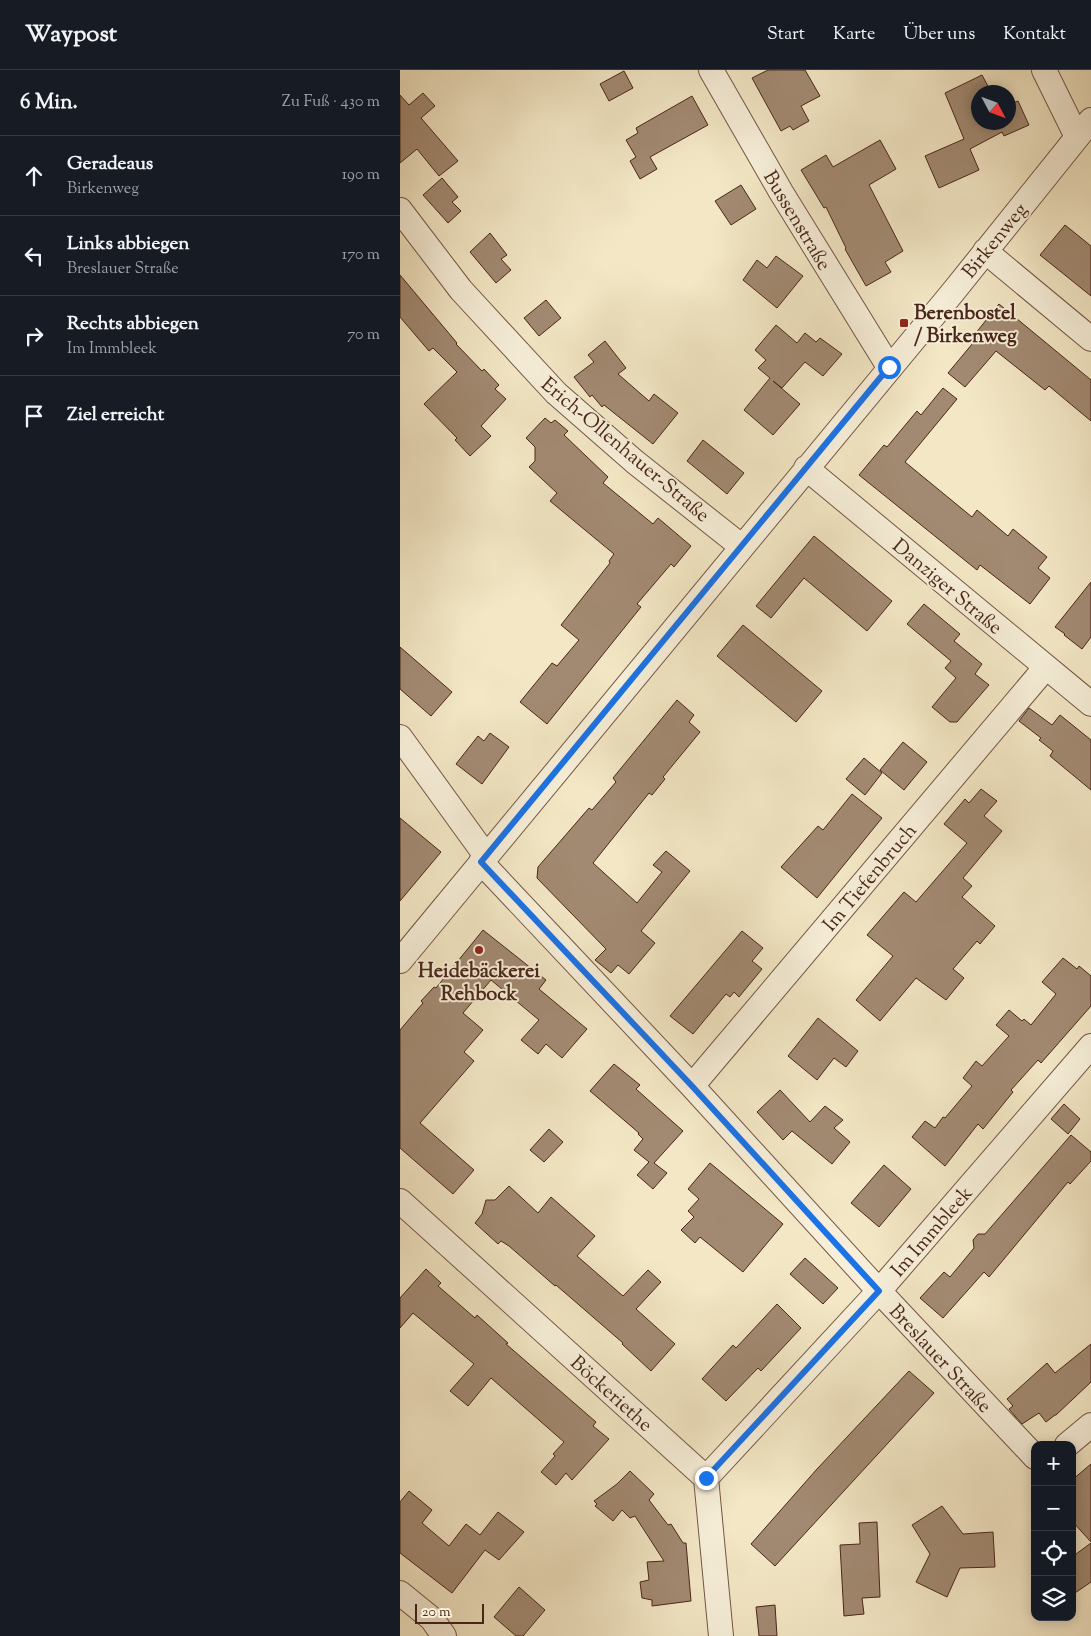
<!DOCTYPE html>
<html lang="de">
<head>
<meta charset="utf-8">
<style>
  :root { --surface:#171b24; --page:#20242c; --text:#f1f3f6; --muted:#9ea1a6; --line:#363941 }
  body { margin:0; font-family:"Sorts Mill Goudy",serif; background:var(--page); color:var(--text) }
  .controls { position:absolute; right:15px; bottom:15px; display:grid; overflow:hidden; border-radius:10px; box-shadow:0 2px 12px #0003 }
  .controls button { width:45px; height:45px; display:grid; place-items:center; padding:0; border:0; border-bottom:1px solid var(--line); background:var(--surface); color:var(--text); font:25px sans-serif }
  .compass { position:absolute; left:571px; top:15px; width:45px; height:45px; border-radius:50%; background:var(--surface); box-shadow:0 2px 12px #0003; rotate:131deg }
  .scale { position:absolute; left:15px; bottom:12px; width:69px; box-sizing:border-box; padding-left:5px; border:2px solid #4a2619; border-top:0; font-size:14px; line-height:18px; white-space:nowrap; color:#4a2619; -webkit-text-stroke:4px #f7efd9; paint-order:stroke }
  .stop { position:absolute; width:15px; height:15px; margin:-11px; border:4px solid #1a73e8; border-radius:50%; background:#fff }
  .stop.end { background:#1a73e8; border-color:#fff; box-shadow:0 1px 5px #0008 }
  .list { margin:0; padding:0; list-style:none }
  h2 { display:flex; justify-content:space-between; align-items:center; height:65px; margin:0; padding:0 20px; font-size:21px }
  h2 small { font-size:16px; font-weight:400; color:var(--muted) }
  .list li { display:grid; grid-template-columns:32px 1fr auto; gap:15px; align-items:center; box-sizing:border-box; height:80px; padding:0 20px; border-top:1px solid var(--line) }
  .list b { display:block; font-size:19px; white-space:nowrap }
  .list p { margin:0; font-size:16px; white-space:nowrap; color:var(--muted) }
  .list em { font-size:16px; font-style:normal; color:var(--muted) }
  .icon { flex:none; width:28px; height:28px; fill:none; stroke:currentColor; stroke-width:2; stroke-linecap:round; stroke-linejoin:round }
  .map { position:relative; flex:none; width:691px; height:1566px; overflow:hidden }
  header { display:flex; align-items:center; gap:30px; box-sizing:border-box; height:70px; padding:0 25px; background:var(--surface); border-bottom:1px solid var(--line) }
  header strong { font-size:24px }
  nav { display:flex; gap:28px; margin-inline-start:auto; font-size:18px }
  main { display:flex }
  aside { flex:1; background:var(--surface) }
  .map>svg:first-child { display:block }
  .building { fill:#a28a72; stroke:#4a2619 }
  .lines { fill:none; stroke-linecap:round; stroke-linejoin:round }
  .minor-casing { stroke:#745644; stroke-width:26 }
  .minor { stroke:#f7efd9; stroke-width:24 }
  .route { stroke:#1a73e8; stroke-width:6 }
  .poi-dot { fill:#8f2418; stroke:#f7efd9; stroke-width:2 }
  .labels { text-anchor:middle; stroke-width:4; stroke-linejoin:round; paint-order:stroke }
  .street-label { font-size:20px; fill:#4a2619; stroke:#f7efd9 }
  .poi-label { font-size:20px; font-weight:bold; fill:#4a2619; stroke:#f7efd9; text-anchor:start }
</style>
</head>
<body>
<header>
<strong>Waypost</strong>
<nav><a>Start</a><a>Karte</a><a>Über uns</a><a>Kontakt</a></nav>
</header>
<main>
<aside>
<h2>6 Min.<small>Zu Fuß · 430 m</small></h2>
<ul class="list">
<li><svg class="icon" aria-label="ahead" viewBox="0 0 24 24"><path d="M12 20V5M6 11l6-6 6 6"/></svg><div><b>Geradeaus</b><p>Birkenweg</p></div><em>190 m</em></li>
<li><svg class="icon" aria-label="left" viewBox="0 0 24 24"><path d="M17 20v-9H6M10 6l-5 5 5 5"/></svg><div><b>Links abbiegen</b><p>Breslauer Straße</p></div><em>170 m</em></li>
<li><svg class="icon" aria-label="right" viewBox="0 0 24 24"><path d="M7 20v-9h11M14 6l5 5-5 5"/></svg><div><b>Rechts abbiegen</b><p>Im Immbleek</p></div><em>70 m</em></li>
<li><svg class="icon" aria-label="arrive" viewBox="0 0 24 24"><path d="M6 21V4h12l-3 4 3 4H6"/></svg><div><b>Ziel erreicht</b></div></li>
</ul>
</aside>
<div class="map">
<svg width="691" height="1566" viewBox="0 0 691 1566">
  <rect width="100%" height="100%" fill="#f3e7c5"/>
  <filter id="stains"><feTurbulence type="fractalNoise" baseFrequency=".004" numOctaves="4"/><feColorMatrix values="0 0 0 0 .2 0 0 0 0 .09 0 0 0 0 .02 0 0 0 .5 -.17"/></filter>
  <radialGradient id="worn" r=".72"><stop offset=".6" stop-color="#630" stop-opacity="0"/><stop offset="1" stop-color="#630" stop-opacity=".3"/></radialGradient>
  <path class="building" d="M 368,0 L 405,0 L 420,26 L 401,36 L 409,51 L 393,60 L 390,56 L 381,61 L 352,8 Z
    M 224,1 L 233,18 L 209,31 L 200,14 Z
    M 582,5 L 591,22 L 578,22 L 578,52 L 608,52 L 608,35 L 618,31 L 629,55 L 604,66 L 602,62 L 570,79 L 579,100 L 539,118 L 525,86 L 564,69 L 545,23 Z
    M 23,23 L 35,36 L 21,48 L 58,91 L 39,106 L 17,79 L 0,93 L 0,25 L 9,35 Z
    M 292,26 L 308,55 L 250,87 L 257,99 L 240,109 L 230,91 L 236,87 L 226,70 L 238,63 L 236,58 Z
    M 480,70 L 496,99 L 469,115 L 503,181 L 485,192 L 491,202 L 466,216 L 445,179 L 446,178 L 426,137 L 424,138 L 401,100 L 426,85 L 433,97 Z
    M 42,108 L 58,127 L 52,132 L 61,141 L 48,153 L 23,125 Z
    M 341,115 L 356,139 L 331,155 L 315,131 Z
    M 665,155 L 691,176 L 691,226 L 640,185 Z
    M 90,163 L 107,185 L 101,189 L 111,200 L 96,213 L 70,182 Z
    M 376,186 L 403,206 L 377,238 L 343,210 L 357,190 L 367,198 Z
    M 0,205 L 57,273 L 56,274 L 82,301 L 84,299 L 99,315 L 95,319 L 106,329 L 81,356 L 91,366 L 70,386 L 55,370 L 57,368 L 24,334 L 57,302 L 33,278 L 29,281 L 0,247 Z
    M 146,230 L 161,248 L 139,266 L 124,248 Z
    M 599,234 L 691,310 L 691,351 L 649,316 L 645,320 L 596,281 L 565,317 L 548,303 L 578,267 L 575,264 Z
    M 376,255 L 397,273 L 405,263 L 416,272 L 420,268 L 442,284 L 423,306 L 405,292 L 382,318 L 373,311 L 400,334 L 373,365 L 344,340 L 370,308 L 358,298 L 366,290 L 355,280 Z
    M 205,271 L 226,298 L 218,304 L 249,331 L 254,324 L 278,343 L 253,374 L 204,335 L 202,337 L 192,325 L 190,327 L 174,307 L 194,292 L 188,285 Z
    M 543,318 L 557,329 L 505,392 L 572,447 L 577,440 L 608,466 L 613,459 L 647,487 L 638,498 L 650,508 L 630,534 L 580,495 L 577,500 L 459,405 L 484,375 L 487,377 L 517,341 L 521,345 Z
    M 145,348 L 151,353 L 155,350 L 168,361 L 164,365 L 208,407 L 203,413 L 253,454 L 258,448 L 291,476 L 274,497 L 271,494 L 237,534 L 241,537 L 147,654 L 120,632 L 152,593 L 157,596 L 179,570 L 161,555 L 210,493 L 209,491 L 214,484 L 150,431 L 157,423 L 129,397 L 135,391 L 135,377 L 126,368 Z
    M 303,370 L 344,403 L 327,424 L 287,391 Z
    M 414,466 L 492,531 L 467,561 L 404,508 L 371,548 L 356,536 Z
    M 691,512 L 691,567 L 682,579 L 664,565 L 665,564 L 655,557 Z
    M 524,534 L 560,564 L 554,571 L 582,594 L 575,604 L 589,615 L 557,652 L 550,652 L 532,637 L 556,608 L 545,598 L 551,591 L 507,554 Z
    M 343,555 L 422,621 L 396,652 L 317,586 Z
    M 0,577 L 52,622 L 31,646 L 0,619 Z
    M 277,630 L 294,645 L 289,652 L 300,662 L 263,707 L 265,709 L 252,725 L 249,723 L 193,793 L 237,833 L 262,802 L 253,795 L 266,781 L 290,801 L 241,861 L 255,873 L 229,904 L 218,895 L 211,903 L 195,890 L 206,879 L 137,808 L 138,797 L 189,738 L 192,740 L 216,712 L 213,708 Z
    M 629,638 L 652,655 L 660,645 L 691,670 L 691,720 L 650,686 L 653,681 L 639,670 L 641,668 L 619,651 Z
    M 90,663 L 109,677 L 82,714 L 56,694 L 78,666 L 84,671 Z
    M 503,672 L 527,692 L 504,720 L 480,700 Z
    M 464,688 L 482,703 L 465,725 L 446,709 Z
    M 581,719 L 597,731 L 584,746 L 602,761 L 563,808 L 572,816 L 562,827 L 595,856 L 580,874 L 577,871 L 553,899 L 564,908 L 546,930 L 516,908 L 480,951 L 456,930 L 493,886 L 467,865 L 504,822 L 516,832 L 567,773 L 544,754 L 565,729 L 569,733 Z
    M 452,724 L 482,748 L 417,828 L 381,797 L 418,756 L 423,760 Z
    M 0,748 L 41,782 L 0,831 Z
    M 83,860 L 146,910 L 139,919 L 187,959 L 162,988 L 146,974 L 138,984 L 121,970 L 139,950 L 91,910 L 63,943 L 83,960 L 64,982 L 74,991 L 20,1053 L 74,1100 L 53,1124 L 0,1078 L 0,960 L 23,933 L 21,931 L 34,917 L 36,918 Z
    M 342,861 L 363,878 L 352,891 L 362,899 L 339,927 L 334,922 L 330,927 L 326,924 L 293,964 L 270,946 Z
    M 663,888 L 677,899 L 679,896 L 691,906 L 691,936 L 641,993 L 638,990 L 611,1020 L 613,1022 L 583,1059 L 578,1054 L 545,1096 L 512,1067 L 525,1051 L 535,1058 L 543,1047 L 545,1048 L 572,1016 L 563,1008 L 576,991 L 582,996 L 609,966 L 596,955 L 609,940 L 622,951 L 624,949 L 631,955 L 656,924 L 642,912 Z
    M 418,948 L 458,981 L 446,997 L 434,988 L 417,1010 L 388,986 Z
    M 214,994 L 240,1015 L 236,1019 L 283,1061 L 254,1093 L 267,1103 L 253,1119 L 237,1105 L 249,1092 L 234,1080 L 243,1069 L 238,1064 L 239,1063 L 190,1021 Z
    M 380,1020 L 410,1052 L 425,1036 L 443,1050 L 434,1058 L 450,1072 L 432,1094 L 392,1061 L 383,1070 L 357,1042 Z
    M 664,1034 L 680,1049 L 668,1064 L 651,1049 Z
    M 149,1059 L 163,1072 L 144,1092 L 130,1080 Z
    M 671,1065 L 691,1082 L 691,1091 L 670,1114 L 668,1112 L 589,1207 L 584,1202 L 543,1248 L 520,1228 L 544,1202 L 550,1207 L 574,1178 L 573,1170 L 578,1164 L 585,1164 Z
    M 310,1093 L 383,1154 L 343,1202 L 300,1167 L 295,1173 L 281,1160 L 294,1147 L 288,1141 L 299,1129 L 288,1119 Z
    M 484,1095 L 511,1119 L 479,1157 L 451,1133 Z
    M 109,1116 L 138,1143 L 151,1127 L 195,1166 L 177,1186 L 223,1226 L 248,1200 L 261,1212 L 236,1239 L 275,1274 L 251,1301 L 222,1274 L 223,1273 L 156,1215 L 155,1216 L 109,1176 L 101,1171 L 98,1174 L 75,1153 L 82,1144 L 86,1130 L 95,1130 Z
    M 405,1188 L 438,1218 L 423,1234 L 390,1204 Z
    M 26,1199 L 41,1213 L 38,1216 L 75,1248 L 77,1245 L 108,1273 L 106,1274 L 196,1352 L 193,1356 L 209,1369 L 172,1410 L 166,1403 L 156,1415 L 141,1402 L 155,1386 L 153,1384 L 164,1372 L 91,1308 L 68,1336 L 50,1321 L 74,1294 L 13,1243 L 0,1258 L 0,1228 Z
    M 377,1234 L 401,1258 L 361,1301 L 358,1298 L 326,1331 L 302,1309 L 333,1275 L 336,1278 Z
    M 691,1274 L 691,1312 L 656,1345 L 655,1345 L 646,1352 L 639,1343 L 622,1354 L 609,1339 L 613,1336 L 607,1329 L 647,1293 L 655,1303 Z
    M 509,1301 L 534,1323 L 375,1496 L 351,1474 L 417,1399 Z
    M 691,1394 L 691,1472 L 672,1451 L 672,1410 Z
    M 230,1401 L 254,1424 L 249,1430 L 268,1455 L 271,1454 L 283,1473 L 286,1473 L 291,1531 L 252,1536 L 252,1530 L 242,1528 L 240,1512 L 249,1510 L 247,1492 L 264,1491 L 235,1446 L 230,1448 L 222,1440 L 213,1451 L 195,1436 L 197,1434 L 194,1431 L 217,1414 Z
    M 9,1421 L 32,1440 L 22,1453 L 49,1476 L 66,1454 L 80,1465 L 98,1442 L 124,1462 L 99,1490 L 85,1480 L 52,1523 L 0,1483 L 0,1432 Z
    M 542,1436 L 563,1464 L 593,1462 L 595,1497 L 560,1498 L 547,1527 L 516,1512 L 530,1484 L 512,1455 Z
    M 477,1452 L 480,1527 L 462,1528 L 464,1544 L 444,1546 L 440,1475 L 460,1474 L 459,1453 Z
    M 691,1473 L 691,1512 L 672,1525 L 672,1487 Z
    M 119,1517 L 145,1540 L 123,1566 L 116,1566 L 94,1547 Z
    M 375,1535 L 377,1566 L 359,1566 L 356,1537 Z"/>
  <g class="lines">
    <defs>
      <path id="minor" d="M 311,0 L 381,122 L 489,297
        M 644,0 L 677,67
        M 0,140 L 61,220 L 156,323 L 235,392 L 341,476
        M 585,181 L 691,269
        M 406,398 L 691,634
        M 0,667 L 86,786
        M 81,792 L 292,1016 L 479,1221 L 635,1387
        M 0,891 L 553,222 L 691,50
        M 292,1016 L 646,597
        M 0,1131 L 306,1408 L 321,1566
        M 667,1375 L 691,1355
        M 306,1408 L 479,1221 L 691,976
        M 0,1523 L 32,1549 L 44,1566"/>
    </defs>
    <use href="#minor" class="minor-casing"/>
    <use href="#minor" class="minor"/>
  </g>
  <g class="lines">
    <path class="route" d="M 306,1408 L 479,1221 L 292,1016 L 81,792 L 489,297"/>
  </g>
  <g class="poi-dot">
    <rect x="499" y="248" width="10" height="10" rx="2.5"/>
    <circle cx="79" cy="880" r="5"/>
  </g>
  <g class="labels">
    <g class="street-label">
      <text transform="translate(398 150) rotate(59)" y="7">Bussenstraße</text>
      <text transform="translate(594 170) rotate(-51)" y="7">Birkenweg</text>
      <text transform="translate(226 379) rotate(40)" y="7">Erich-Ollenhauer-Straße</text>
      <text transform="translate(548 516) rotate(40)" y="7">Danziger Straße</text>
      <text transform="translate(469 807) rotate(-50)" y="7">Im Tiefenbruch</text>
      <text transform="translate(531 1161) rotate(-49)" y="7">Im Immbleek</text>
      <text transform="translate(541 1288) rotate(47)" y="7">Breslauer Straße</text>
      <text transform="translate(212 1323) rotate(42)" y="7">Böckeriethe</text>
    </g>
    <g class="poi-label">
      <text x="514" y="249">Berenbostel<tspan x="514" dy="23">/ Birkenweg</tspan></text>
      <text x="79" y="907" text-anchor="middle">Heidebäckerei<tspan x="79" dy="23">Rehbock</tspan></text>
    </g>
  </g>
  <rect width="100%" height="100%" filter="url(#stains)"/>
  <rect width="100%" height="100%" fill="url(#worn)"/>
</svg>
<div class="controls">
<button>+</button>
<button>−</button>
<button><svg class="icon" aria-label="locate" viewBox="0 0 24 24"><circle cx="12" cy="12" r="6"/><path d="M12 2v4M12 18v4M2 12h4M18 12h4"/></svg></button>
<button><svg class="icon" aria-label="layers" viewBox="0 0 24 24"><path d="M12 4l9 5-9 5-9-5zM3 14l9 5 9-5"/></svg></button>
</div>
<svg class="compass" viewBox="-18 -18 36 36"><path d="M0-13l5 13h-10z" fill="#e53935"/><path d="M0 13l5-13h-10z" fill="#9ea1a6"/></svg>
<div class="scale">20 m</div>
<div class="stop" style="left:489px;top:297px"></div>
<div class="stop end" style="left:306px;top:1408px"></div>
</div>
</main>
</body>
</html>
